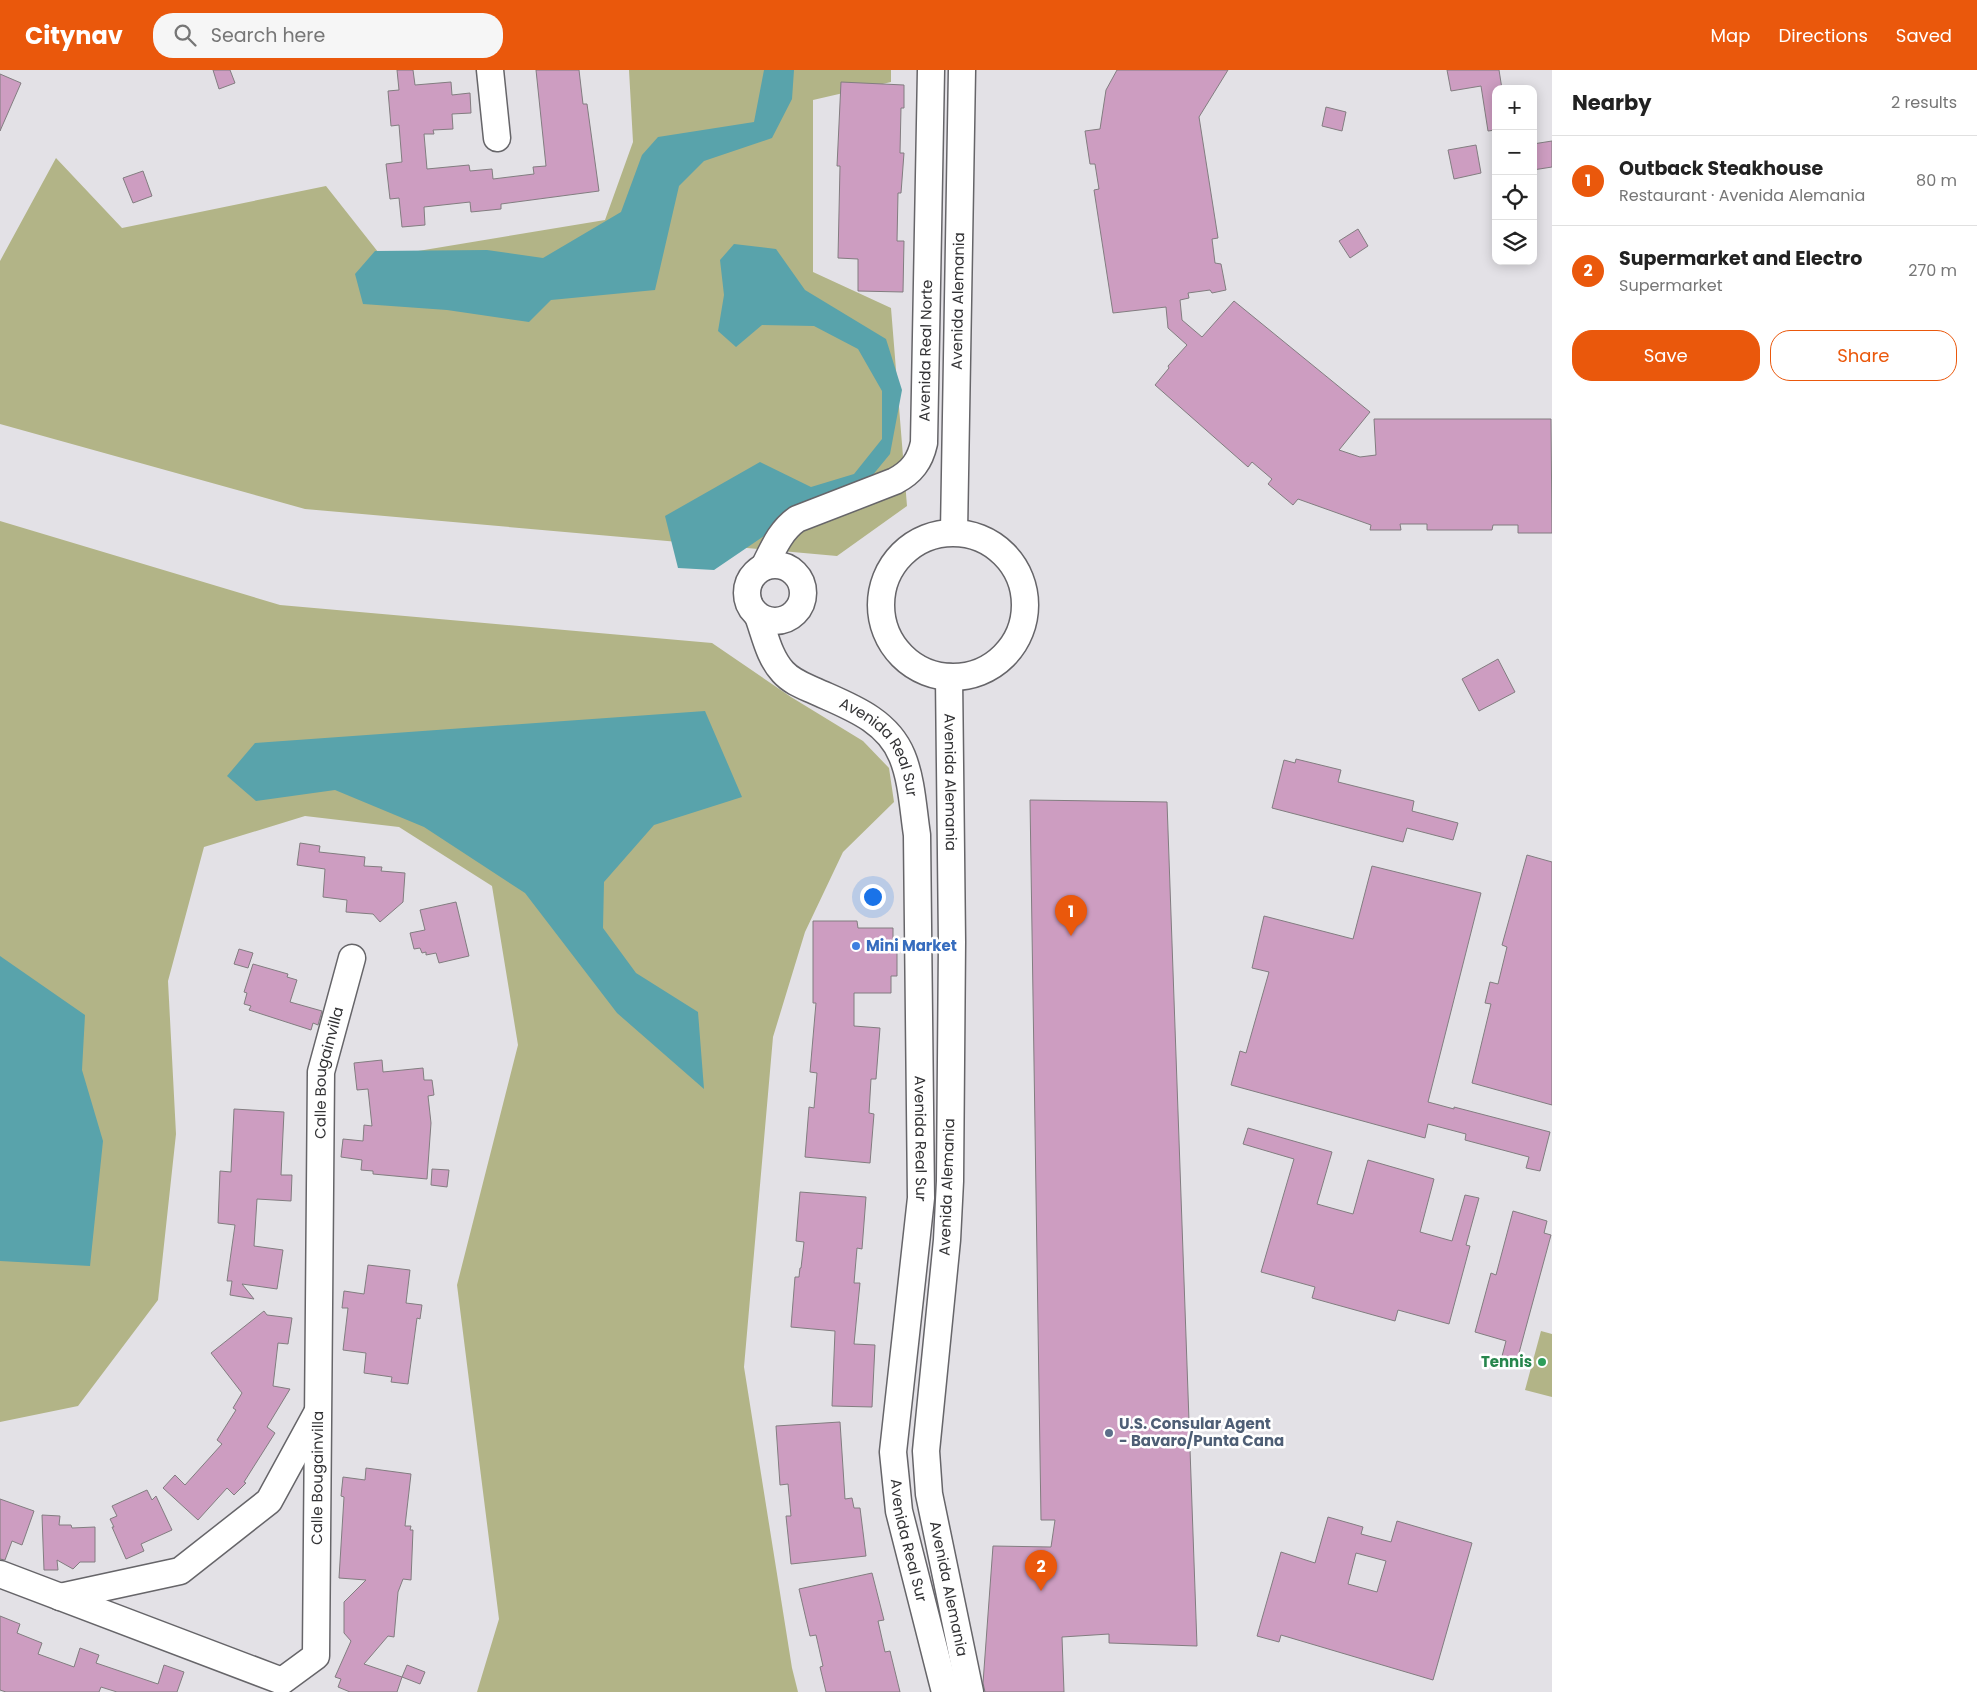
<!DOCTYPE html>
<html lang="en">
<head>
<meta charset="utf-8">
<style>
  :root { --surface:#fff; --page:#f6f6f6; --text:#222; --muted:#767676; --line:#e0e0e0; --accent:#ea580c }
  body { margin:0; font-family:Poppins,sans-serif; background:var(--page); color:var(--text) }
  .controls { position:absolute; right:15px; top:15px; display:grid; overflow:hidden; border-radius:10px; box-shadow:0 2px 12px #0003 }
  .controls button { width:45px; height:45px; display:grid; place-items:center; padding:0; border:0; border-bottom:1px solid var(--line); background:var(--surface); color:var(--text); font:25px sans-serif }
  .you { position:absolute; left:872px; top:826px; width:18px; height:18px; margin:-12px; border:4px solid #fff; border-radius:50%; background:#1a73e8; box-shadow:0 0 0 8px #1a73e833 }
  .badge { display:grid; place-items:center; width:32px; height:32px; border-radius:50%; background:var(--accent); color:#fff; font-size:16px; font-weight:700 }
  .pin { position:absolute; translate:-50% -41px; filter:drop-shadow(0 1px 2px #0008) }
  .pin::after { content:''; position:absolute; top:26px; width:18px; height:15px; background:inherit; clip-path:polygon(0 0,100% 0,50% 100%) }
  .list { margin:0; padding:0; list-style:none }
  h2 { display:flex; justify-content:space-between; align-items:center; height:65px; margin:0; padding:0 20px; font-size:21px }
  h2 small { font-size:16px; font-weight:400; color:var(--muted) }
  .list li { display:grid; grid-template-columns:32px 1fr auto; gap:15px; align-items:center; box-sizing:border-box; height:90px; padding:0 20px; border-top:1px solid var(--line) }
  .list b { display:block; font-size:19px; white-space:nowrap }
  .list p { margin:0; font-size:16px; white-space:nowrap; color:var(--muted) }
  .list em { font-size:16px; font-style:normal; color:var(--muted) }
  .actions { display:flex; gap:10px; padding:15px 20px }
  .actions a { flex:1; padding:11px 0; border:1px solid var(--accent); border-radius:20px; text-align:center; font-size:18px; color:var(--accent) }
  .actions .main { background:var(--accent); color:#fff }
  .icon { flex:none; width:28px; height:28px; fill:none; stroke:currentColor; stroke-width:2; stroke-linecap:round; stroke-linejoin:round }
  .map { position:relative; flex:none; width:1552px; height:1622px; overflow:hidden }
  header { display:flex; align-items:center; gap:30px; box-sizing:border-box; height:70px; padding:0 25px; background:var(--accent); color:#fff }
  header strong { font-size:24px }
  nav { display:flex; gap:28px; margin-inline-start:auto; font-size:18px }
  .search { width:350px; height:45px; background:var(--page); display:flex; align-items:center; gap:12px; box-sizing:border-box; padding:0 18px; border-radius:20px; color:var(--muted); font-size:19px }
  main { display:flex }
  aside { flex:1; background:var(--surface) }
  .map>svg:first-child { display:block }
  .green { fill:#b2b487 }
  .water { fill:#59a3ab }
  .building { fill:#cd9dc1; stroke:#827d80; fill-rule:evenodd }
  .lines { fill:none; stroke-linecap:round; stroke-linejoin:round }
  .minor-casing { stroke:#666569; stroke-width:29 }
  .minor { stroke:#fff; stroke-width:26 }
  .shop-dot { fill:#3f7fe0; stroke:#fff; stroke-width:2 }
  .leisure-dot { fill:#2e9e5b; stroke:#fff; stroke-width:2 }
  .service-dot { fill:#5c6f8a; stroke:#fff; stroke-width:2 }
  .labels { text-anchor:middle; stroke-width:5; stroke-linejoin:round; paint-order:stroke }
  .street-label { font-size:15px; fill:#333335; stroke:#fff }
  .shop-label { font-size:15px; font-weight:bold; fill:#366cbe; stroke:#fff; text-anchor:start }
  .leisure-label { font-size:15px; font-weight:bold; fill:#27864d; stroke:#fff; text-anchor:end }
  .service-label { font-size:15px; font-weight:bold; fill:#4e5e75; stroke:#fff; text-anchor:start }
</style>
</head>
<body>
<header>
<strong>Citynav</strong>
<div class="search"><svg class="icon" aria-label="search" viewBox="0 0 24 24"><circle cx="10" cy="10" r="6"/><path d="M15 15l6 6"/></svg>Search here</div>
<nav><a>Map</a><a>Directions</a><a>Saved</a></nav>
</header>
<main>
<div class="map">
<svg width="1552" height="1622" viewBox="0 0 1552 1622">
  <rect width="100%" height="100%" fill="#e3e1e6"/>
  <path class="green" d="M 629,0 L 891,0 L 891,12 L 813,30 L 813,202 L 891,238 L 907,436 L 837,486 L 305,439 L 0,354 L 0,191 L 56,88 L 122,158 L 326,116 L 382,187 L 605,150 L 633,72 Z
    M 0,451 L 280,535 L 712,573 L 791,627 L 863,671 L 889,698 L 894,732 L 843,782 L 805,862 L 773,967 L 744,1297 L 792,1598 L 798,1622 L 477,1622 L 499,1549 L 457,1215 L 518,975 L 492,816 L 399,757 L 305,746 L 204,777 L 168,911 L 176,1064 L 158,1230 L 78,1336 L 0,1352 Z
    M 1541,1261 L 1552,1264 L 1552,1327 L 1525,1320 Z"/>
  <path class="water" d="M 764,0 L 794,0 L 792,29 L 772,68 L 704,91 L 679,116 L 655,220 L 551,230 L 529,252 L 447,240 L 363,234 L 355,204 L 375,181 L 487,180 L 543,188 L 621,142 L 642,85 L 658,67 L 754,52 Z
    M 734,174 L 776,179 L 805,220 L 886,269 L 902,320 L 890,384 L 867,412 L 789,449 L 714,500 L 678,498 L 665,446 L 760,392 L 811,417 L 854,404 L 882,369 L 882,321 L 858,279 L 814,256 L 762,255 L 736,277 L 718,261 L 724,225 L 720,190 Z
    M 705,641 L 742,727 L 654,755 L 604,812 L 603,858 L 636,903 L 698,942 L 704,1019 L 617,943 L 525,823 L 424,757 L 335,720 L 256,731 L 227,706 L 255,673 Z
    M 0,886 L 85,945 L 82,1000 L 103,1071 L 90,1196 L 0,1191 Z"/>
  <path class="building" d="M 213,0 L 230,0 L 235,13 L 219,19 Z
    M 397,0 L 413,0 L 415,15 L 451,12 L 452,25 L 470,23 L 471,43 L 452,44 L 453,59 L 433,60 L 434,64 L 424,64 L 427,99 L 469,95 L 470,101 L 492,99 L 493,109 L 534,104 L 533,97 L 546,96 L 536,0 L 579,0 L 583,34 L 587,34 L 599,121 L 501,134 L 501,139 L 471,142 L 470,132 L 424,137 L 425,155 L 402,157 L 399,128 L 390,129 L 386,94 L 402,92 L 399,55 L 391,56 L 388,21 L 399,20 Z
    M 1117,0 L 1228,0 L 1199,47 L 1218,168 L 1212,169 L 1215,193 L 1221,194 L 1226,220 L 1212,223 L 1210,220 L 1188,223 L 1189,228 L 1180,230 L 1182,250 L 1202,267 L 1234,231 L 1370,342 L 1339,380 L 1360,387 L 1376,385 L 1374,349 L 1551,349 L 1552,463 L 1518,463 L 1518,455 L 1493,455 L 1492,460 L 1427,460 L 1427,454 L 1400,454 L 1401,460 L 1370,460 L 1371,455 L 1298,429 L 1293,435 L 1268,414 L 1272,409 L 1252,392 L 1248,397 L 1155,315 L 1169,298 L 1168,296 L 1187,275 L 1168,258 L 1166,237 L 1113,243 L 1094,120 L 1099,119 L 1095,94 L 1090,94 L 1085,61 L 1100,59 L 1106,20 Z
    M 1447,0 L 1499,0 L 1502,19 L 1496,19 L 1496,60 L 1488,61 L 1481,16 L 1451,21 Z
    M 0,4 L 21,13 L 0,61 Z
    M 841,12 L 904,15 L 904,38 L 901,38 L 900,83 L 904,83 L 901,123 L 898,123 L 897,171 L 904,171 L 903,222 L 858,221 L 858,189 L 838,188 L 840,96 L 837,96 Z
    M 1326,37 L 1346,42 L 1342,61 L 1322,56 Z
    M 1552,71 L 1552,97 L 1533,100 L 1533,74 Z
    M 1476,75 L 1481,103 L 1454,109 L 1448,80 Z
    M 143,101 L 152,126 L 133,133 L 123,108 Z
    M 1358,159 L 1368,176 L 1350,188 L 1339,171 Z
    M 1498,589 L 1515,622 L 1479,641 L 1462,609 Z
    M 1296,689 L 1341,700 L 1338,712 L 1414,731 L 1412,741 L 1458,753 L 1453,770 L 1407,758 L 1403,772 L 1272,738 L 1284,690 L 1295,693 Z
    M 1030,730 L 1167,732 L 1197,1576 L 1109,1573 L 1109,1564 L 1062,1567 L 1064,1622 L 985,1622 L 983,1613 L 993,1476 L 1051,1477 L 1055,1450 L 1041,1450 Z
    M 300,773 L 320,776 L 319,782 L 365,787 L 364,796 L 382,797 L 381,801 L 405,803 L 403,832 L 380,852 L 373,844 L 346,842 L 347,830 L 323,827 L 325,799 L 297,795 Z
    M 1527,785 L 1552,792 L 1552,1035 L 1472,1013 L 1491,934 L 1485,933 L 1490,912 L 1498,914 L 1507,877 L 1502,875 Z
    M 1372,796 L 1481,823 L 1428,1032 L 1454,1039 L 1454,1037 L 1550,1062 L 1540,1101 L 1526,1098 L 1529,1087 L 1465,1070 L 1466,1064 L 1428,1054 L 1425,1068 L 1231,1015 L 1240,981 L 1246,983 L 1269,902 L 1252,898 L 1264,846 L 1353,869 Z
    M 456,832 L 469,886 L 439,893 L 436,883 L 426,885 L 426,882 L 422,883 L 420,878 L 414,879 L 410,863 L 425,860 L 420,840 Z
    M 813,851 L 857,851 L 858,858 L 893,858 L 893,882 L 897,882 L 897,906 L 891,906 L 891,923 L 854,923 L 854,956 L 880,958 L 876,1009 L 871,1009 L 869,1043 L 874,1044 L 870,1093 L 805,1087 L 809,1037 L 814,1038 L 817,1003 L 810,1002 L 816,933 L 813,933 Z
    M 239,879 L 253,883 L 248,898 L 234,894 Z
    M 253,894 L 288,904 L 287,907 L 297,910 L 290,932 L 322,941 L 318,955 L 313,953 L 311,960 L 249,940 L 251,936 L 244,934 L 247,923 L 244,922 Z
    M 382,990 L 383,1002 L 423,998 L 424,1010 L 432,1010 L 434,1025 L 428,1026 L 431,1053 L 427,1109 L 373,1104 L 373,1101 L 361,1100 L 362,1090 L 341,1087 L 343,1069 L 363,1071 L 364,1055 L 372,1056 L 368,1019 L 357,1020 L 354,993 Z
    M 234,1039 L 284,1042 L 281,1105 L 292,1105 L 291,1131 L 257,1129 L 254,1176 L 283,1180 L 277,1219 L 242,1214 L 254,1229 L 230,1225 L 232,1211 L 227,1211 L 235,1155 L 218,1153 L 220,1101 L 231,1102 Z
    M 1248,1058 L 1332,1082 L 1317,1134 L 1353,1144 L 1368,1090 L 1434,1109 L 1420,1162 L 1452,1171 L 1465,1125 L 1479,1128 L 1466,1175 L 1470,1176 L 1449,1254 L 1398,1240 L 1395,1251 L 1312,1228 L 1315,1217 L 1261,1202 L 1294,1089 L 1243,1074 Z
    M 432,1099 L 449,1100 L 447,1117 L 431,1115 Z
    M 800,1122 L 866,1127 L 862,1179 L 857,1178 L 854,1213 L 860,1213 L 854,1274 L 875,1275 L 872,1337 L 832,1336 L 835,1261 L 791,1257 L 795,1207 L 799,1207 L 800,1198 L 801,1198 L 804,1172 L 796,1171 Z
    M 1513,1141 L 1547,1151 L 1544,1163 L 1551,1165 L 1516,1294 L 1501,1290 L 1506,1271 L 1475,1262 L 1491,1203 L 1496,1205 Z
    M 368,1195 L 410,1200 L 406,1233 L 422,1235 L 420,1249 L 417,1248 L 408,1314 L 391,1312 L 392,1307 L 364,1303 L 366,1283 L 343,1280 L 348,1238 L 342,1238 L 344,1221 L 364,1224 Z
    M 264,1241 L 267,1245 L 292,1248 L 288,1274 L 278,1273 L 273,1316 L 290,1319 L 267,1357 L 275,1363 L 244,1412 L 246,1413 L 234,1425 L 227,1418 L 198,1450 L 163,1418 L 175,1405 L 185,1415 L 222,1374 L 217,1370 L 236,1340 L 233,1338 L 242,1323 L 211,1283 Z
    M 840,1352 L 845,1429 L 852,1428 L 854,1438 L 860,1438 L 866,1486 L 791,1494 L 786,1446 L 791,1446 L 788,1414 L 780,1415 L 776,1356 Z
    M 366,1398 L 411,1404 L 405,1456 L 411,1456 L 410,1460 L 413,1460 L 411,1510 L 403,1509 L 398,1522 L 394,1567 L 388,1566 L 364,1594 L 402,1607 L 397,1622 L 350,1622 L 338,1617 L 341,1609 L 335,1607 L 351,1571 L 344,1563 L 344,1532 L 366,1510 L 339,1508 L 344,1427 L 341,1426 L 343,1407 L 365,1410 Z
    M 147,1420 L 152,1430 L 156,1426 L 172,1460 L 141,1474 L 144,1481 L 126,1489 L 112,1457 L 114,1457 L 110,1449 L 117,1446 L 112,1436 Z
    M 0,1429 L 34,1441 L 22,1475 L 12,1471 L 5,1490 L 0,1489 Z
    M 42,1445 L 60,1446 L 59,1455 L 71,1455 L 72,1458 L 95,1457 L 95,1492 L 80,1492 L 73,1499 L 57,1490 L 58,1500 L 44,1500 Z
    M 1328,1447 L 1363,1457 L 1361,1464 L 1391,1472 L 1397,1451 L 1472,1473 L 1433,1610 L 1281,1565 L 1279,1572 L 1257,1566 L 1281,1482 L 1315,1493 ZM 1356,1483 L 1386,1491 L 1377,1522 L 1348,1514 Z
    M 872,1503 L 884,1550 L 878,1551 L 885,1582 L 890,1581 L 900,1622 L 826,1622 L 820,1597 L 823,1596 L 816,1565 L 810,1566 L 799,1519 Z
    M 0,1546 L 20,1554 L 17,1563 L 42,1573 L 38,1584 L 74,1597 L 80,1578 L 99,1585 L 96,1593 L 158,1614 L 164,1595 L 184,1602 L 177,1622 L 117,1622 L 101,1617 L 99,1622 L 6,1622 L 0,1620 Z
    M 407,1595 L 425,1602 L 420,1614 L 402,1607 Z"/>
  <g class="lines">
    <defs>
      <g id="minor">
        <path d="M 490,0 L 497,68"/>
        <path id="s1" d="M 954,462 L 962,0"/>
        <circle cx="953" cy="535" r="72"/>
        <circle cx="775" cy="523" r="28"/>
        <path id="s2" d="M 764,497 C 773,479 780,461 797,449 L 895,411 C 912,402 920,391 924,373 L 931,0"/>
        <path id="s3" d="M 758,546 C 765,565 769,587 783,602 C 792,612 804,616 815,621 C 848,636 887,649 902,686 C 912,710 913,739 917,765 L 921,1128 L 893,1382 L 899,1441 L 945,1622"/>
        <path id="s4" d="M 949,607 L 952,872 L 950,1111 L 947,1170 L 926,1381 L 929,1424 L 970,1622"/>
        <path id="s5" d="M 0,1504 L 282,1611 L 316,1586 L 321,1002 L 352,888"/>
        <path d="M 60,1527 L 180,1501 L 269,1431 L 317,1343"/>
      </g>
    </defs>
    <use href="#minor" class="minor-casing"/>
    <use href="#minor" class="minor"/>
  </g>
  <circle class="shop-dot" cx="856" cy="876" r="5"/>
  <circle class="leisure-dot" cx="1542" cy="1292" r="5"/>
  <circle class="service-dot" cx="1109" cy="1363" r="5"/>
  <g class="labels">
    <g class="street-label">
      <text dy="5" stroke="none"><textPath href="#s1" startOffset="231">Avenida Alemania</textPath></text>
      <text dy="5" stroke="none"><textPath href="#s2" startOffset="306">Avenida Real Norte</textPath></text>
      <text dy="5" stroke="none"><textPath href="#s3" startOffset="190">Avenida Real Sur</textPath></text>
      <text dy="5" stroke="none"><textPath href="#s4" startOffset="105">Avenida Alemania</textPath></text>
      <text dy="5" stroke="none"><textPath href="#s5" startOffset="928">Calle Bougainvilla</textPath></text>
      <text dy="5" stroke="none"><textPath href="#s3" startOffset="595">Avenida Real Sur</textPath></text>
      <text transform="translate(947 1117) rotate(-88)" y="5">Avenida Alemania</text>
      <text dy="5" stroke="none"><textPath href="#s5" startOffset="522">Calle Bougainvilla</textPath></text>
      <text dy="5" stroke="none"><textPath href="#s3" startOffset="1000">Avenida Real Sur</textPath></text>
      <text dy="5" stroke="none"><textPath href="#s4" startOffset="915">Avenida Alemania</textPath></text>
    </g>
    <g class="shop-label">
      <text x="866" y="881">Mini Market</text>
    </g>
    <g class="leisure-label">
      <text x="1532" y="1297">Tennis</text>
    </g>
    <g class="service-label">
      <text x="1119" y="1359">U.S. Consular Agent<tspan x="1119" dy="17">- Bavaro/Punta Cana</tspan></text>
    </g>
  </g>
</svg>
<div class="controls">
<button>+</button>
<button>−</button>
<button><svg class="icon" aria-label="locate" viewBox="0 0 24 24"><circle cx="12" cy="12" r="6"/><path d="M12 2v4M12 18v4M2 12h4M18 12h4"/></svg></button>
<button><svg class="icon" aria-label="layers" viewBox="0 0 24 24"><path d="M12 4l9 5-9 5-9-5zM3 14l9 5 9-5"/></svg></button>
</div>
<div class="you"></div>
<div class="pin badge" style="left:1071px;top:866px">1</div>
<div class="pin badge" style="left:1041px;top:1521px">2</div>
</div>
<aside>
<h2>Nearby<small>2 results</small></h2>
<ul class="list">
<li><span class="badge">1</span><div><b>Outback Steakhouse</b><p>Restaurant · Avenida Alemania</p></div><em>80 m</em></li>
<li><span class="badge">2</span><div><b>Supermarket and Electro</b><p>Supermarket</p></div><em>270 m</em></li>
</ul>
<div class="actions"><a class="main">Save</a><a>Share</a></div>
</aside>
</main>
</body>
</html>
